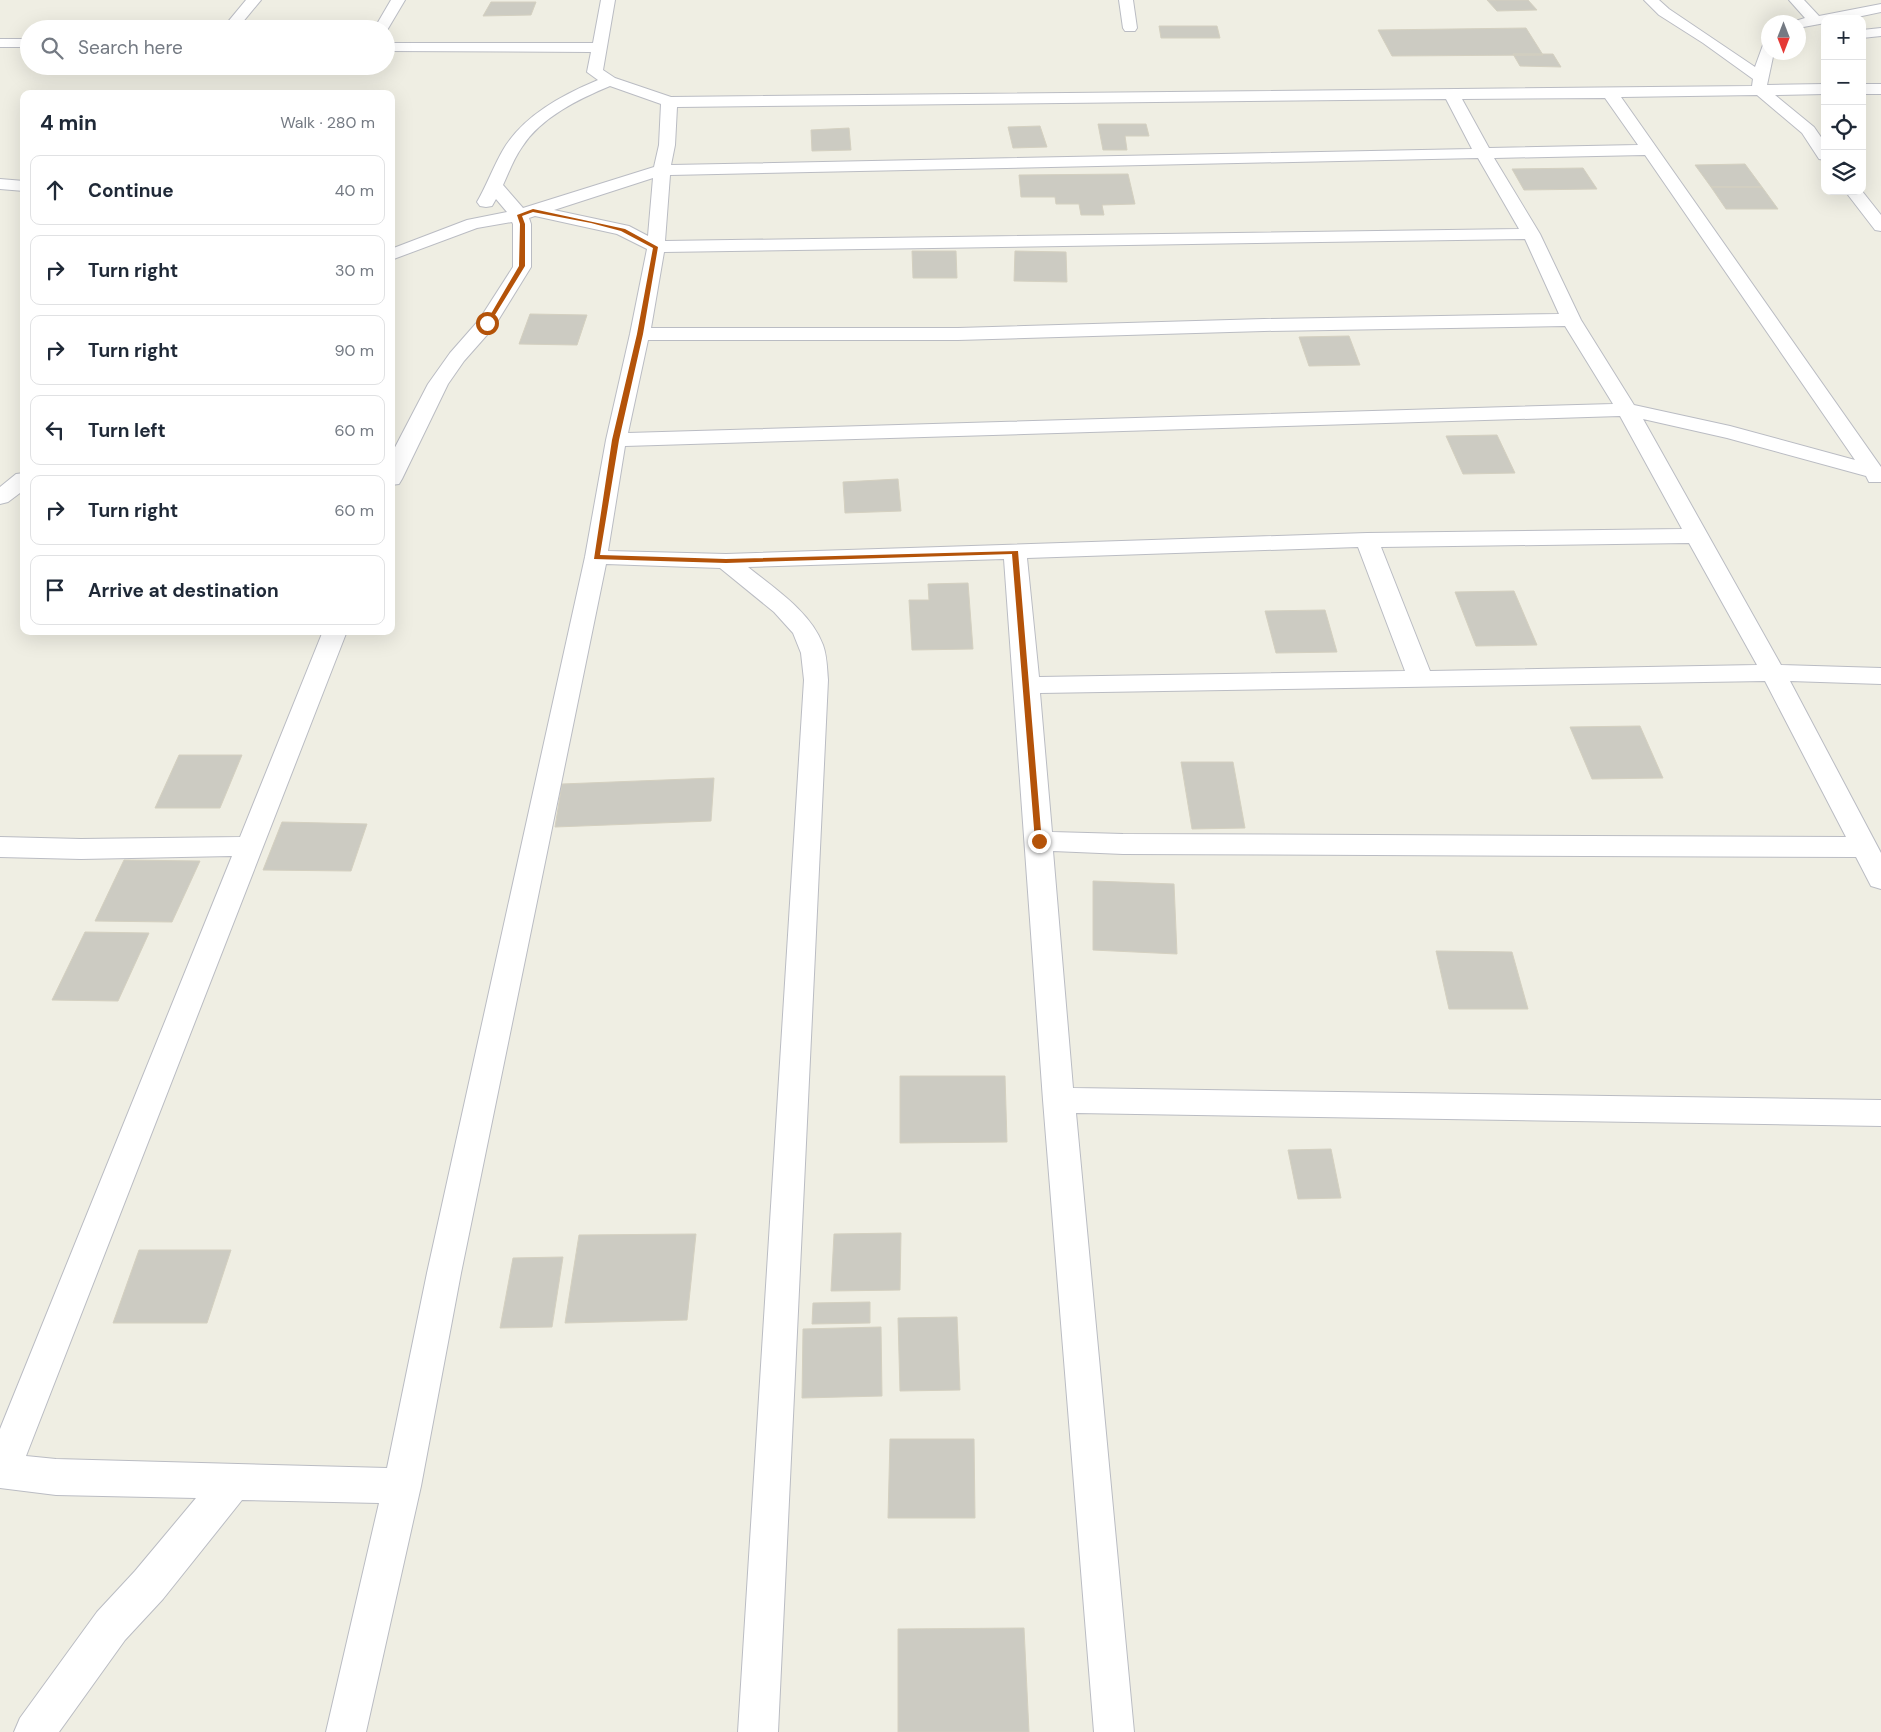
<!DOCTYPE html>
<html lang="en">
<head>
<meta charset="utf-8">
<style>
  :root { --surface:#fff; --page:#f2f2f3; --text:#1f2937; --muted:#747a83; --line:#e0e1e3 }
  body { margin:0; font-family:"DM Sans",sans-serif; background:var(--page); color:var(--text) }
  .controls { position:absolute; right:15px; top:15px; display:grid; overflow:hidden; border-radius:10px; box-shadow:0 5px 20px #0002 }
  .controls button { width:45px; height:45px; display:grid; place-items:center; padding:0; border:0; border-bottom:1px solid var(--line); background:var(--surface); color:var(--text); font:25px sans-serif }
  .compass { position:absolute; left:1761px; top:15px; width:45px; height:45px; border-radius:50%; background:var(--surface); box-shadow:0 5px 20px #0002; rotate:180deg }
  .stop { position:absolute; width:15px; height:15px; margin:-11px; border:4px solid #b45309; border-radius:50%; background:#fff }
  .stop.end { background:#b45309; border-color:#fff; box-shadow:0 1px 5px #0008 }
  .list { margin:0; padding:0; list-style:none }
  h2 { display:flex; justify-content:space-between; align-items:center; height:65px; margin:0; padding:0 20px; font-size:21px }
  h2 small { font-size:16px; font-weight:400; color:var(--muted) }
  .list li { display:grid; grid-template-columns:32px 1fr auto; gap:15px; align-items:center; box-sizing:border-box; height:70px; margin:0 10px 10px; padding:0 10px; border:1px solid var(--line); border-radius:10px }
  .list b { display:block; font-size:19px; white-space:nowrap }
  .list em { font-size:16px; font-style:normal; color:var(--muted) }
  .icon { flex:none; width:28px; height:28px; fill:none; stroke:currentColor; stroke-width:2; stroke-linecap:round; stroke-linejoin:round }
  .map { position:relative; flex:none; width:1881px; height:1732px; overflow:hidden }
  .search { position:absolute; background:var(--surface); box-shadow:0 5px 20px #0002; left:20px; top:20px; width:375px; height:55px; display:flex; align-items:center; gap:12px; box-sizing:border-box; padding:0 18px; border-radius:28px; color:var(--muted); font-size:19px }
  .panel { position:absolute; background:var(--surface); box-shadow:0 5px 20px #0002; left:20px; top:90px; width:375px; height:545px; border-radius:10px }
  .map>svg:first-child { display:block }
  .building { fill:#cccbc2; stroke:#d4d0c0 }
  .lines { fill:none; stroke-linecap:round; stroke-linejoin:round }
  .minor-casing { stroke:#babcc3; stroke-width:2 }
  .minor { fill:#fff; fill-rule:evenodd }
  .route { fill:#b45309 }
</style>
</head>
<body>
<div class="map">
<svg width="1881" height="1732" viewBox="0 0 1881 1732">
  <rect width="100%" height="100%" fill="#efeee3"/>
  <path class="building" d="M 1487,0 L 1528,0 L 1537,10 L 1497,11 Z
    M 491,2 L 536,2 L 531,15 L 483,16 Z
    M 1159,26 L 1217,26 L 1220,38 L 1161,38 Z
    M 1526,28 L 1543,55 L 1392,56 L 1378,30 Z
    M 1513,54 L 1553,54 L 1561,67 L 1520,66 Z
    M 1098,124 L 1146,124 L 1149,136 L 1125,136 L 1127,150 L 1103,150 Z
    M 1040,126 L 1047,147 L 1013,148 L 1008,127 Z
    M 849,128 L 851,150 L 812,151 L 811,130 Z
    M 1745,164 L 1762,187 L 1711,187 L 1695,165 Z
    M 1583,168 L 1597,189 L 1524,190 L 1512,169 Z
    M 1128,174 L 1135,204 L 1102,205 L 1104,215 L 1081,215 L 1079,204 L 1056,204 L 1055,197 L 1021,197 L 1019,175 Z
    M 1711,187 L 1762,187 L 1778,209 L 1726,209 Z
    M 912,251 L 956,251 L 957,278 L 913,278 Z
    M 1015,251 L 1066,252 L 1067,282 L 1014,281 Z
    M 530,314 L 587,315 L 577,345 L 519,344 Z
    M 1349,336 L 1360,365 L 1309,366 L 1299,337 Z
    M 1497,435 L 1515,473 L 1463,474 L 1446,436 Z
    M 898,479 L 901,511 L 845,513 L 843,482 Z
    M 968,583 L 973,649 L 912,650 L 909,600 L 929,600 L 928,584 Z
    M 1514,591 L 1537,645 L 1476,646 L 1455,592 Z
    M 1325,610 L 1337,652 L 1276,653 L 1265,611 Z
    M 1640,726 L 1663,778 L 1592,779 L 1570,727 Z
    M 179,755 L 242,755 L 220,808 L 155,808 Z
    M 1181,762 L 1233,762 L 1245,828 L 1192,829 Z
    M 714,778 L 711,821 L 555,827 L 562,784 Z
    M 282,822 L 367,824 L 351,871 L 263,870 Z
    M 124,860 L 200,861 L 172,922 L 95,921 Z
    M 1093,881 L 1174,884 L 1177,954 L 1093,950 Z
    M 85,932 L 149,933 L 118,1001 L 52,1000 Z
    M 1436,951 L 1512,952 L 1528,1009 L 1449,1009 Z
    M 900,1076 L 1005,1076 L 1007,1142 L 900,1143 Z
    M 1331,1149 L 1341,1198 L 1298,1199 L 1288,1150 Z
    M 901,1233 L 900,1290 L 831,1291 L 834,1234 Z
    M 696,1234 L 687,1320 L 565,1323 L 579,1235 Z
    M 139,1250 L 231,1250 L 207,1323 L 113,1323 Z
    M 563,1257 L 552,1327 L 500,1328 L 513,1258 Z
    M 870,1302 L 870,1323 L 812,1324 L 813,1303 Z
    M 957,1317 L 960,1390 L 900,1391 L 898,1318 Z
    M 881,1327 L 882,1396 L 802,1398 L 803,1329 Z
    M 890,1439 L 974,1439 L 975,1518 L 888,1518 Z
    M 1024,1628 L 1029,1732 L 898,1732 L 898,1629 Z"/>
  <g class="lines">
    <defs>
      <path id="minor" d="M 246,0 L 261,0 L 237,29 L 222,29 Z
        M 391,0 L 405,0 L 386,32 L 386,29 L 374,29 Z
        M 601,0 L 615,0 L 603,70 L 615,78 L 671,97 L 1752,86 L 1753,79 L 1703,43 L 1659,15 L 1644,0 L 1659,0 L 1669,9 L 1755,67 L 1763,45 L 1768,44 L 1768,52 L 1774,52 L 1767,85 L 1825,84 L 1825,94 L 1775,95 L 1814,127 L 1825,143 L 1825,160 L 1819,159 L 1802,133 L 1757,95 L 1621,97 L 1881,467 L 1881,482 L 1869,482 L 1866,476 L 1727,438 L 1643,419 L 1781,665 L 1881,668 L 1881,684 L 1790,681 L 1881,853 L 1881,889 L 1871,886 L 1856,857 L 1123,854 L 1053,851 L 1073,1088 L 1881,1100 L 1881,1126 L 1076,1113 L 1134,1732 L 1094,1732 L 1043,1100 L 1004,559 L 748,567 C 774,588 811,612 823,645 C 827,656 827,668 828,680 L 778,1732 L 738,1732 L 804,680 L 801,653 L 793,633 L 774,612 L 720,568 L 606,564 L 461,1273 L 421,1486 L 366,1732 L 326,1732 L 379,1503 L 242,1500 L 163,1599 L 125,1640 L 59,1732 L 14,1732 L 20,1718 L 97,1612 L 135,1571 L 196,1498 L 56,1495 L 0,1488 L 0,1429 L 232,856 L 81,859 L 0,857 L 0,837 L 81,839 L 240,837 L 323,631 L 347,631 L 26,1456 L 56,1459 L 387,1468 L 427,1273 L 585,557 L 606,440 L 630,334 L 647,249 L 617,234 L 535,216 L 529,218 L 531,224 L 531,267 L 494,327 L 464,361 L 448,384 L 402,479 L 399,484 L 391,485 L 391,455 L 428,384 L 450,353 L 479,320 L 513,267 L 513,224 L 512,222 L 477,228 L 391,260 L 391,249 L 467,220 L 507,212 L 496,199 L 492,206 L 486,207 L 480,206 L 477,202 C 487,185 493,167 503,150 C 523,116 562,95 598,80 L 587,72 L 591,52 L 386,51 L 386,43 L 593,43 ZM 610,86 L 661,104 L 659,145 L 654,167 L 523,208 L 503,185 C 509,172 514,158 522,147 C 541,117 579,99 610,86 ZM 1605,98 L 1638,145 L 1489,148 L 1462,99 ZM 1446,99 L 1472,149 L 671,165 L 675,145 L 677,107 ZM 1645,155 L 1855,460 L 1730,426 L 1634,405 L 1581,320 L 1540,234 L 1494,158 ZM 1478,158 L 1519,229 L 665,241 L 670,175 ZM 653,178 L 648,236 L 629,226 L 554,210 ZM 1525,239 L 1559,314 L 1264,319 L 958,328 L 651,328 L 664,252 ZM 1565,326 L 1613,404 L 628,433 L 648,340 L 958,340 L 1264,331 ZM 1620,416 L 1682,529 L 1367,533 L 726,554 L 608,551 L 625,446 ZM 1689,543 L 1757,665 L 1430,671 L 1381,547 ZM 1358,547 L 1405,671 L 1039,677 L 1027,558 ZM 1765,681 L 1846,837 L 1123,834 L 1052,832 L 1040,693 Z
        M 1119,0 L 1133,0 L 1137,28 L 1135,31 L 1125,31 L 1123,28 Z
        M 1789,0 L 1804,0 L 1819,16 L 1881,4 L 1881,12 L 1848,19 L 1825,19 L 1825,23 L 1798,28 L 1798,22 L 1792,22 L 1805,18 Z
        M 1881,28 L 1881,36 L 1862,38 L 1862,30 Z
        M 0,39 L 29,39 L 29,47 L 0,47 Z
        M 1862,84 L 1881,84 L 1881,94 L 1862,94 Z
        M 0,179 L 24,181 L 24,191 L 0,189 Z
        M 1845,191 L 1862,191 L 1881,215 L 1881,231 L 1875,230 Z
        M 24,473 L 24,490 L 8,502 L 0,504 L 0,487 L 16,474 Z"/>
    </defs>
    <use href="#minor" class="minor-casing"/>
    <use href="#minor" class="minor"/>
  </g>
  <path class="route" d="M 533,209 L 625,229 L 658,247 L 643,334 L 619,440 L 600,555 L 726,559 L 1018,551 L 1042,843 L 1036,843 L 1035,841 L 1012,554 L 726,563 L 594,559 L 612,440 L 637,334 L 653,248 L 621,231 L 591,223 L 533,212 L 522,216 L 525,224 L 525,266 L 490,323 L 485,324 L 519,266 L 520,224 L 517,215 Z"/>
</svg>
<div class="controls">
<button>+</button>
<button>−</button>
<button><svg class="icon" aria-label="locate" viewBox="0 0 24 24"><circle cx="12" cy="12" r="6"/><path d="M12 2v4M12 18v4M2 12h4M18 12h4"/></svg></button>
<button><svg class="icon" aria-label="layers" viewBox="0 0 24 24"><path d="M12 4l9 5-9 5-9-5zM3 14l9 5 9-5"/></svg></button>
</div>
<svg class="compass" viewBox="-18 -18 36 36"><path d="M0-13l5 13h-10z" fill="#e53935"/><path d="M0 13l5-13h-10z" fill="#747a83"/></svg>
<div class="stop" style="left:487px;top:323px"></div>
<div class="stop end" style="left:1039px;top:841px"></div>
<div class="search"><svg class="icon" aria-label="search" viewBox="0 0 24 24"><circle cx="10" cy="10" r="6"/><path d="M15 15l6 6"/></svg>Search here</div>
<section class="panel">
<h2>4 min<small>Walk · 280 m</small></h2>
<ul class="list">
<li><svg class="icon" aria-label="ahead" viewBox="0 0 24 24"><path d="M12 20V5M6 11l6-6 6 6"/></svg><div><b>Continue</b></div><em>40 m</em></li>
<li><svg class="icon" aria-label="right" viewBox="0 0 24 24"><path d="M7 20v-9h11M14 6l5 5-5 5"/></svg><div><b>Turn right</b></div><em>30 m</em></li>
<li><svg class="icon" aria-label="right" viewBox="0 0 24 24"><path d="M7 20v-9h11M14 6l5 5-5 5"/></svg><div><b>Turn right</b></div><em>90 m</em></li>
<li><svg class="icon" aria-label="left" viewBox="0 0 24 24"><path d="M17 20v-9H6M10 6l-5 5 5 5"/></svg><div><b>Turn left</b></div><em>60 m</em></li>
<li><svg class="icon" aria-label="right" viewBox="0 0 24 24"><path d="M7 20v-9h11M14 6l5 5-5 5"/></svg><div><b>Turn right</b></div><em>60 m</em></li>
<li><svg class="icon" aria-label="arrive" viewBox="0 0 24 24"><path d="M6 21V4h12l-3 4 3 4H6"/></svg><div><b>Arrive at destination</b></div></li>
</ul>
</section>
</div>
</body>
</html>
